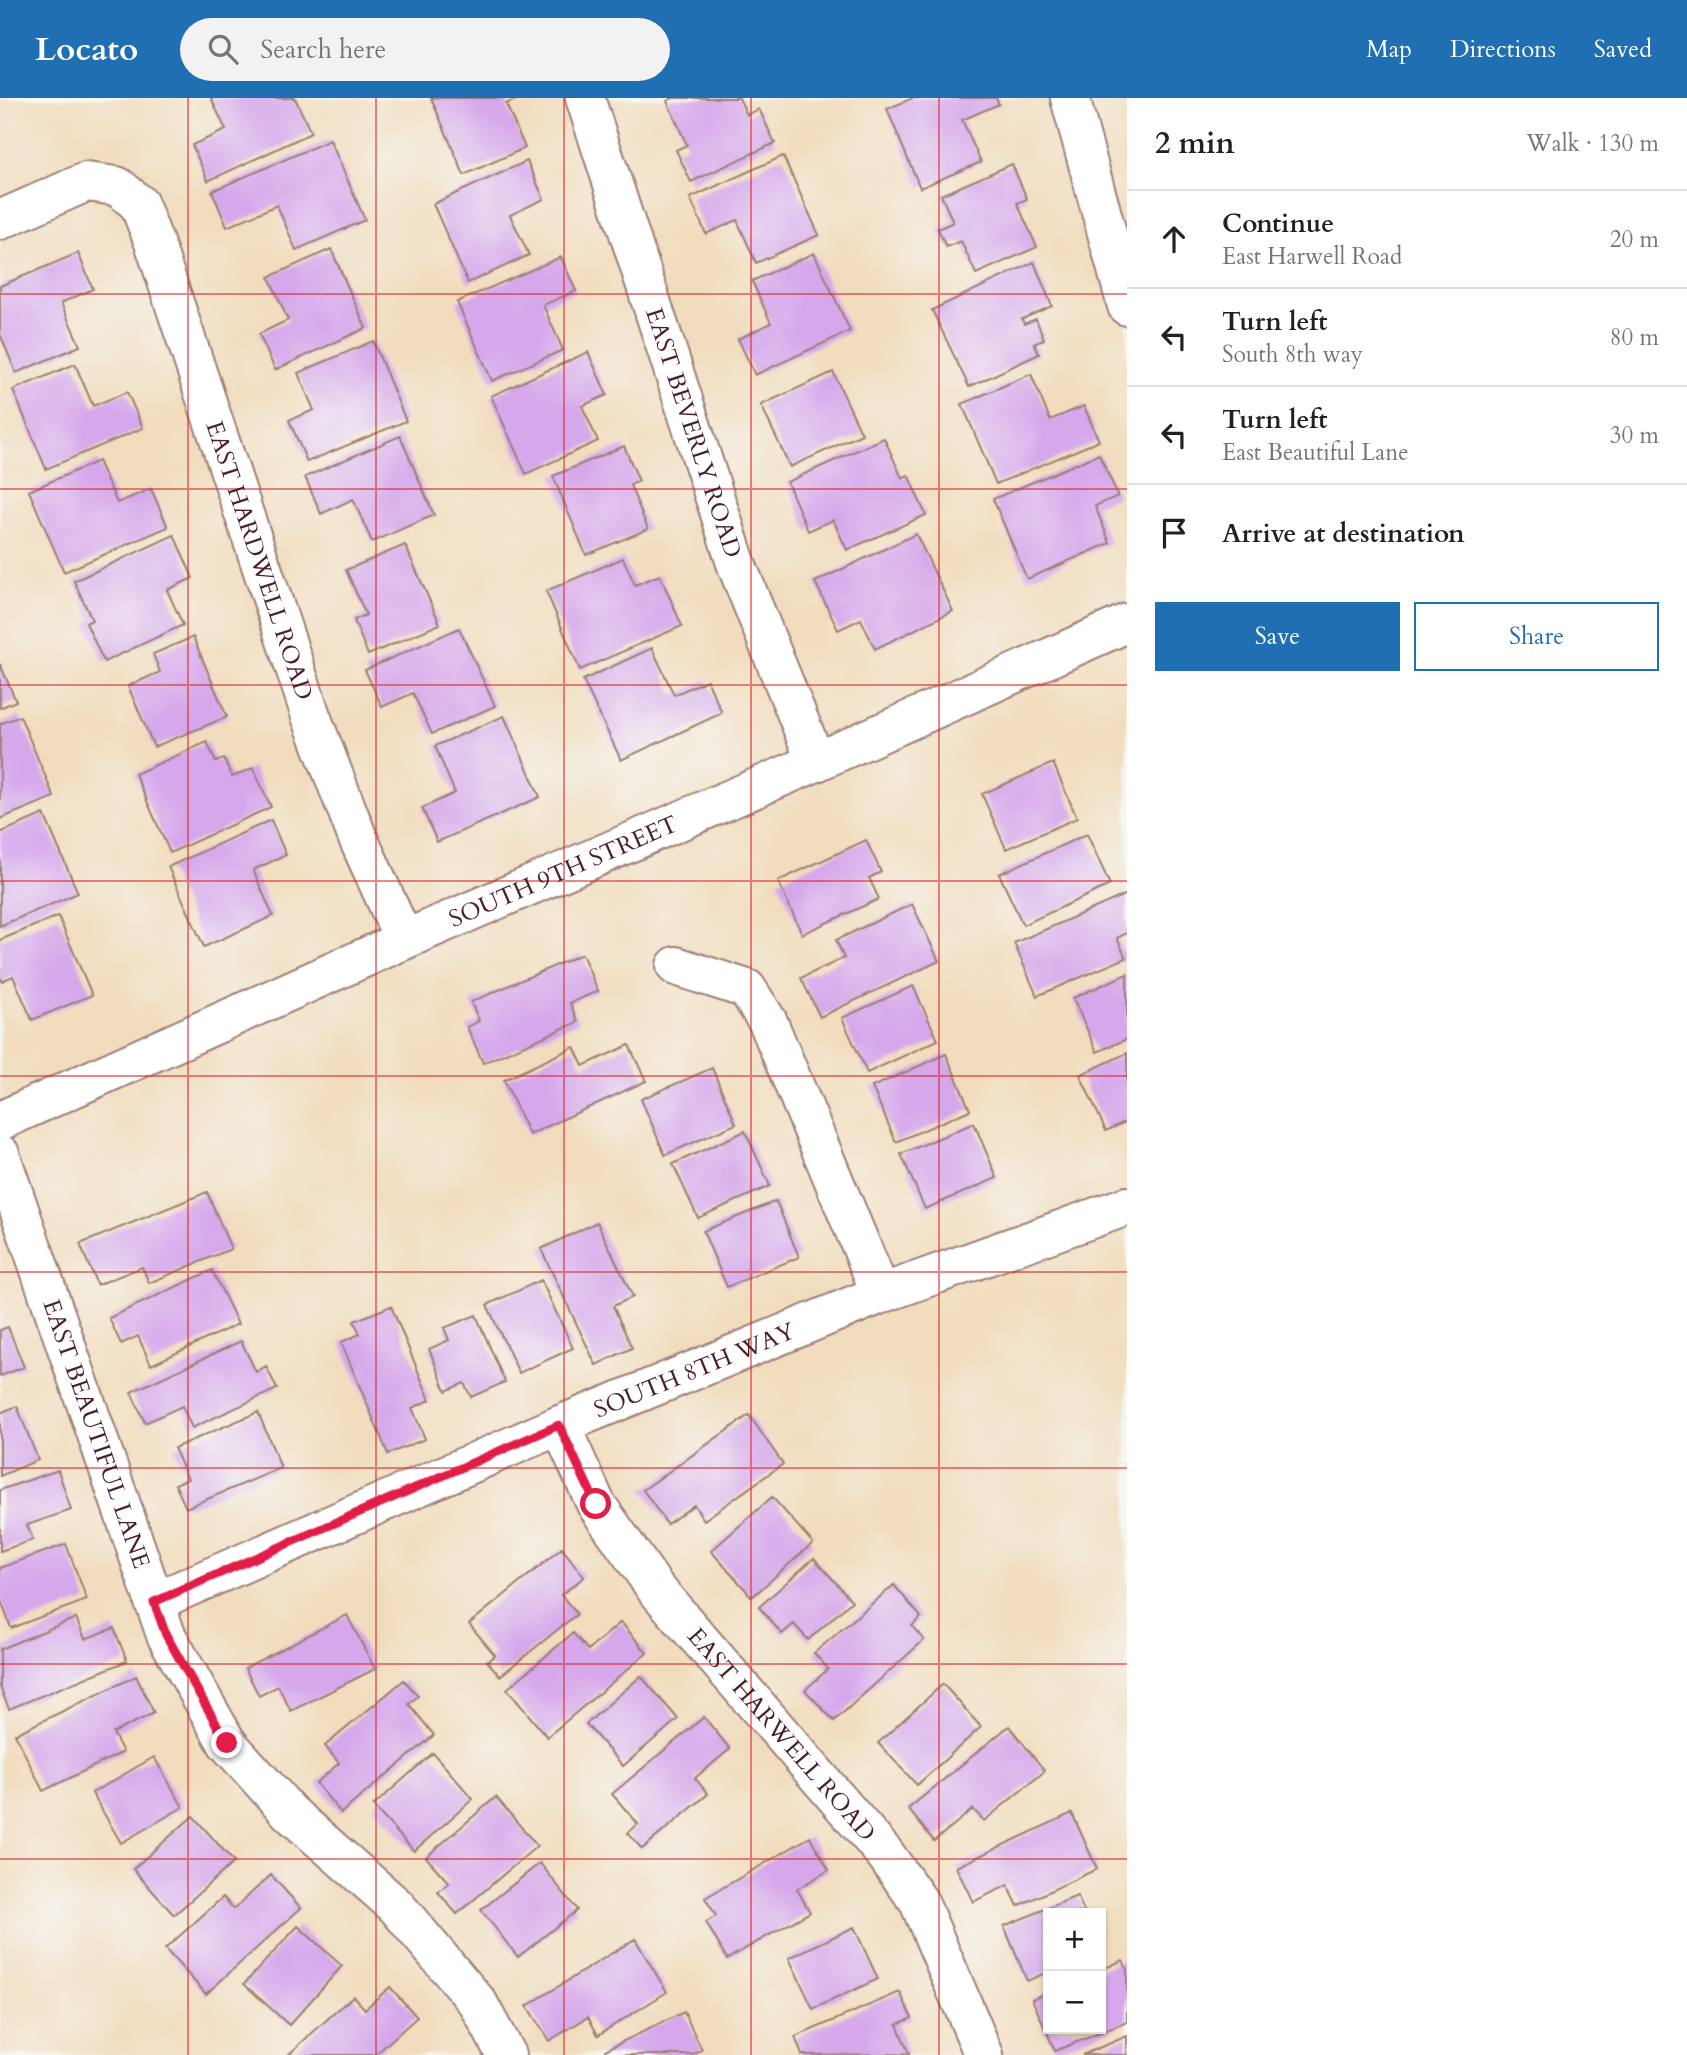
<!DOCTYPE html>
<html lang="en">
<head>
<meta charset="utf-8">
<style>
  :root { --surface:#fff; --page:#f2f2f2; --text:#202124; --muted:#757577; --line:#e0e0e0; --accent:#1f6fb2 }
  body { margin:0; font-family:Cardo,serif; background:var(--page); color:var(--text) }
  .controls { position:absolute; right:21px; bottom:21px; display:grid; overflow:hidden; border-radius:0px; box-shadow:0 2px 5px #0004 }
  .controls button { width:63px; height:63px; display:grid; place-items:center; padding:0; border:0; border-bottom:2px solid var(--line); background:var(--surface); color:var(--text); font:35px sans-serif }
  .stop { position:absolute; width:21px; height:21px; margin:-16px; border:5px solid #e11d48; border-radius:50%; background:#fff }
  .stop.end { background:#e11d48; border-color:#fff; box-shadow:0 2px 7px #0008 }
  .list { margin:0; padding:0; list-style:none }
  h2 { display:flex; justify-content:space-between; align-items:center; height:91px; margin:0; padding:0 28px; font-size:30px }
  h2 small { font-size:23px; font-weight:400; color:var(--muted) }
  .list li { display:grid; grid-template-columns:46px 1fr auto; gap:21px; align-items:center; box-sizing:border-box; height:98px; padding:0 28px; border-top:2px solid var(--line) }
  .list b { display:block; font-size:26px; white-space:nowrap }
  .list p { margin:0; font-size:23px; white-space:nowrap; color:var(--muted) }
  .list em { font-size:23px; font-style:normal; color:var(--muted) }
  .actions { display:flex; gap:14px; padding:21px 28px }
  .actions a { flex:1; padding:16px 0; border:2px solid var(--accent); border-radius:0px; text-align:center; font-size:24px; color:var(--accent) }
  .actions .main { background:var(--accent); color:#fff }
  .icon { flex:none; width:38px; height:38px; fill:none; stroke:currentColor; stroke-width:2; stroke-linecap:round; stroke-linejoin:round }
  .map { position:relative; flex:none; width:1127px; height:1957px; overflow:hidden }
  header { display:flex; align-items:center; gap:42px; box-sizing:border-box; height:98px; padding:0 35px; background:var(--accent); color:#fff }
  header strong { font-size:33px }
  nav { display:flex; gap:38px; margin-inline-start:auto; font-size:24px }
  .search { width:490px; height:63px; background:var(--page); display:flex; align-items:center; gap:18px; box-sizing:border-box; padding:0 24px; border-radius:38px; color:var(--muted); font-size:26px }
  main { display:flex }
  aside { flex:1; background:var(--surface) }
  .map>svg:first-child { display:block }
  .building { fill:#d6a7eb }
  .lines { fill:none; stroke-linecap:round; stroke-linejoin:round }
  .street-casing { stroke:#9e7e74; stroke-width:42 }
  .street { stroke:#fff; stroke-width:38 }
  .route { stroke:#e11d48; stroke-width:9 }
  .grid { fill:none; stroke:#d62828; stroke-width:2; stroke-opacity:0.55 }
  .labels { text-anchor:middle; stroke-width:5; stroke-linejoin:round; paint-order:stroke }
  .street-label { font-size:24px; fill:#4a1f2b; stroke:#f6f6f2 }
</style>
</head>
<body>
<header>
<strong>Locato</strong>
<div class="search"><svg class="icon" aria-label="search" viewBox="0 0 24 24"><circle cx="10" cy="10" r="6"/><path d="M15 15l6 6"/></svg>Search here</div>
<nav><a>Map</a><a>Directions</a><a>Saved</a></nav>
</header>
<main>
<div class="map">
<svg width="1127" height="1957" viewBox="0 0 1127 1957">
  <rect width="100%" height="100%" fill="#f6f6f2"/>
  <filter id="ink" filterUnits="userSpaceOnUse"><feTurbulence type="fractalNoise" baseFrequency=".0143" numOctaves="2"/><feDisplacementMap in="SourceGraphic" scale="14" xChannelSelector="R" yChannelSelector="G"/><feConvolveMatrix kernelMatrix="1 2 1 2 8 2 1 2 1" color-interpolation-filters="sRGB"/></filter>
  <filter id="wash" filterUnits="userSpaceOnUse"><feTurbulence type="fractalNoise" baseFrequency=".00686" numOctaves="4" result="noise"/><feDisplacementMap in="SourceGraphic" scale="28" xChannelSelector="R" yChannelSelector="G"/><feGaussianBlur stdDeviation="1.57" result="paint"/><feColorMatrix in="noise" values="0 0 0 0 0 0 0 0 0 0 0 0 0 0 0 0 0 1.4 0 .05"/><feComposite in="paint" operator="in"/></filter>
  <g filter="url(#wash)">
    <rect width="100%" height="100%" fill="#f1ddbe"/>
    <g id="blocks">
      <path class="building" d="M 211,0 L 295,0 L 311,35 L 208,83 L 192,47 L 226,32 Z
        M 431,0 L 514,0 L 515,2 L 506,6 L 525,50 L 464,77 Z
        M 673,0 L 739,0 L 747,17 L 759,11 L 775,45 L 691,84 L 676,52 L 687,47 L 667,3 Z
        M 913,0 L 996,0 L 999,6 L 962,22 L 981,64 L 920,90 L 887,11 Z
        M 330,42 L 365,122 L 296,152 L 277,107 L 227,129 L 212,93 Z
        M 783,58 L 819,137 L 756,165 L 737,122 L 706,136 L 690,100 Z
        M 527,63 L 544,101 L 510,117 L 529,157 L 468,185 L 433,106 Z
        M 1012,66 L 1027,101 L 1017,105 L 1037,149 L 976,176 L 961,143 L 946,149 L 938,131 L 953,124 L 941,97 Z
        M 331,151 L 366,230 L 275,272 L 259,236 L 288,222 L 269,179 Z
        M 78,155 L 93,191 L 61,205 L 80,248 L 16,275 L 0,236 L 0,188 Z
        M 814,155 L 850,233 L 755,277 L 738,241 L 771,225 L 752,183 Z
        M 561,159 L 576,193 L 543,207 L 563,252 L 492,283 L 457,204 Z
        M 1034,164 L 1052,208 L 1022,221 L 1024,226 L 1036,221 L 1044,241 L 1034,246 L 1039,256 L 969,289 L 932,212 Z
        M 373,243 L 406,323 L 307,364 L 289,322 L 314,312 L 298,275 Z
        M 588,254 L 607,297 L 582,308 L 598,343 L 526,376 L 491,298 Z
        M 75,266 L 93,308 L 127,294 L 143,330 L 46,371 L 13,292 Z
        M 833,274 L 862,336 L 790,369 L 761,307 Z
        M 1031,276 L 1050,322 L 1084,308 L 1099,343 L 996,386 L 962,306 Z
        M 400,338 L 434,417 L 372,444 L 353,401 L 321,416 L 305,379 Z
        M 884,340 L 902,380 L 908,377 L 926,417 L 847,452 L 833,422 L 808,433 L 787,384 Z
        M 624,348 L 639,383 L 630,387 L 648,431 L 586,457 L 553,378 Z
        M 1099,356 L 1118,398 L 1095,408 L 1110,445 L 1027,481 L 993,401 Z
        M 98,363 L 117,405 L 151,391 L 168,429 L 64,474 L 29,393 Z
        M 916,436 L 953,513 L 875,551 L 861,521 L 838,532 L 815,484 Z
        M 174,437 L 193,480 L 167,492 L 183,527 L 104,564 L 86,525 L 92,522 L 74,483 Z
        M 405,447 L 440,526 L 368,557 L 354,522 L 366,517 L 346,472 Z
        M 623,460 L 635,487 L 660,477 L 682,528 L 580,572 L 546,493 Z
        M 459,530 L 495,608 L 432,636 L 413,595 L 382,609 L 365,572 Z
        M 193,539 L 227,619 L 154,649 L 128,588 L 160,574 L 153,556 Z
        M 652,550 L 674,597 L 707,582 L 722,615 L 621,662 L 583,582 Z
        M 0,566 L 16,603 L 0,610 Z
        M 20,618 L 54,699 L 0,721 L 0,626 Z
        M 504,618 L 540,699 L 437,744 L 422,710 L 455,695 L 435,648 Z
        M 207,644 L 216,664 L 224,661 L 232,679 L 253,670 L 271,709 L 170,755 L 135,676 Z
        M 1053,665 L 1077,720 L 1006,751 L 982,696 Z
        M 44,716 L 78,795 L 0,828 L 0,735 Z
        M 271,722 L 286,757 L 253,772 L 273,818 L 204,849 L 168,769 Z
        M 1087,736 L 1110,787 L 1023,827 L 999,776 Z
        M 866,742 L 881,774 L 869,780 L 879,801 L 802,836 L 778,783 Z
        M 1127,796 L 1127,835 L 1117,840 L 1126,860 L 1037,898 L 1014,845 Z
        M 912,806 L 939,863 L 820,919 L 801,880 L 844,860 L 836,842 Z
        M 58,818 L 92,897 L 32,922 L 13,878 L 2,883 L 0,879 L 0,842 Z
        M 582,856 L 598,893 L 570,905 L 578,924 L 483,965 L 467,929 L 479,923 L 471,904 Z
        M 1127,876 L 1127,941 L 1097,954 L 1073,900 Z
        M 913,888 L 938,942 L 867,975 L 842,920 Z
        M 629,947 L 646,983 L 529,1037 L 504,982 L 574,949 L 583,968 Z
        M 1127,955 L 1127,1023 L 1106,1033 L 1080,977 Z
        M 946,956 L 970,1012 L 896,1044 L 872,989 Z
        M 712,970 L 736,1026 L 665,1057 L 641,1001 Z
        M 974,1025 L 997,1080 L 925,1111 L 901,1056 Z
        M 745,1033 L 770,1088 L 698,1120 L 673,1066 Z
        M 207,1094 L 231,1151 L 149,1185 L 142,1169 L 97,1187 L 80,1146 Z
        M 776,1103 L 799,1159 L 727,1189 L 703,1133 Z
        M 597,1124 L 633,1199 L 613,1208 L 632,1250 L 596,1267 L 541,1151 Z
        M 212,1172 L 238,1226 L 151,1267 L 138,1238 L 121,1246 L 109,1220 Z
        M 541,1182 L 573,1250 L 519,1275 L 487,1207 Z
        M 391,1208 L 430,1302 L 412,1310 L 425,1341 L 388,1356 L 341,1244 L 360,1236 L 354,1223 Z
        M 476,1217 L 505,1284 L 471,1299 L 464,1285 L 446,1293 L 429,1251 L 449,1242 L 444,1230 Z
        M 8,1229 L 24,1269 L 0,1278 L 0,1232 Z
        M 241,1243 L 256,1274 L 266,1268 L 277,1291 L 192,1330 L 182,1308 L 145,1325 L 131,1294 Z
        M 17,1308 L 38,1362 L 0,1378 L 0,1315 Z
        M 258,1314 L 281,1370 L 186,1410 L 175,1386 L 188,1381 L 174,1350 Z
        M 749,1317 L 783,1366 L 704,1422 L 694,1407 L 667,1426 L 643,1392 Z
        M 58,1372 L 71,1412 L 27,1427 L 33,1442 L 0,1453 L 0,1392 Z
        M 772,1399 L 813,1445 L 752,1499 L 711,1453 Z
        M 66,1446 L 87,1502 L 11,1530 L 0,1500 L 0,1470 Z
        M 562,1450 L 584,1479 L 561,1497 L 577,1516 L 500,1578 L 487,1563 L 495,1557 L 469,1526 Z
        M 814,1460 L 852,1503 L 808,1542 L 794,1526 L 782,1536 L 759,1509 Z
        M 894,1487 L 921,1519 L 912,1528 L 924,1542 L 834,1623 L 805,1592 L 828,1571 L 814,1555 Z
        M 347,1517 L 375,1571 L 291,1613 L 278,1588 L 259,1598 L 245,1570 Z
        M 76,1520 L 85,1541 L 114,1530 L 127,1563 L 9,1611 L 0,1589 L 0,1551 Z
        M 621,1524 L 647,1555 L 547,1639 L 507,1591 L 573,1535 L 588,1552 Z
        M 136,1578 L 154,1615 L 113,1635 L 123,1654 L 43,1693 L 15,1636 Z
        M 641,1578 L 678,1621 L 623,1668 L 586,1626 Z
        M 404,1582 L 418,1598 L 409,1606 L 434,1637 L 341,1715 L 316,1685 L 339,1665 L 325,1648 Z
        M 943,1586 L 981,1629 L 917,1687 L 878,1645 Z
        M 704,1619 L 730,1651 L 695,1680 L 708,1696 L 642,1751 L 628,1735 L 638,1726 L 612,1696 Z
        M 1009,1628 L 1045,1673 L 984,1723 L 973,1711 L 934,1743 L 908,1711 Z
        M 433,1655 L 473,1701 L 414,1753 L 373,1708 Z
        M 154,1659 L 183,1709 L 121,1745 L 92,1695 Z
        M 496,1699 L 537,1748 L 457,1816 L 438,1794 L 449,1785 L 426,1759 Z
        M 1072,1715 L 1097,1771 L 1018,1808 L 1008,1787 L 973,1804 L 956,1769 Z
        M 193,1718 L 234,1764 L 174,1817 L 133,1771 Z
        M 810,1739 L 829,1772 L 797,1791 L 810,1814 L 727,1861 L 706,1824 L 716,1818 L 705,1800 Z
        M 540,1765 L 577,1812 L 518,1859 L 481,1812 Z
        M 271,1777 L 301,1810 L 206,1896 L 165,1851 L 223,1799 L 234,1811 Z
        M 1077,1798 L 1085,1815 L 1048,1815 L 1048,1874 L 1027,1883 L 1004,1828 Z
        M 298,1828 L 342,1868 L 289,1927 L 244,1886 Z
        M 854,1829 L 878,1881 L 813,1911 L 789,1860 Z
        M 635,1841 L 667,1894 L 598,1937 L 588,1919 L 549,1943 L 527,1908 Z
        M 1123,1862 L 1127,1872 L 1127,1924 L 1055,1953 L 1032,1901 L 1048,1894 L 1048,1931 L 1101,1931 L 1101,1872 Z
        M 390,1889 L 417,1919 L 375,1957 L 288,1957 L 353,1898 L 365,1911 Z
        M 900,1894 L 912,1920 L 897,1926 L 909,1956 L 802,1957 L 795,1939 Z
        M 684,1914 L 702,1952 L 693,1957 L 607,1957 L 605,1952 Z
        M 1127,1938 L 1127,1957 L 1082,1957 Z"/>
    </g>
  </g>
  <g filter="url(#ink)">
    <use href="#blocks" fill-opacity="0" stroke="#9e7e74" stroke-width="2"/>
    <g class="lines">
      <defs>
        <g id="street">
          <path id="s1" d="M 585,0 L 737,468 L 816,664"/>
          <path d="M 1070,0 L 1127,208"/>
          <path id="s2" d="M 0,122 L 86,84 L 117,88 L 139,106 L 155,147 L 311,618 L 357,738 L 404,842"/>
          <path d="M 676,868 L 747,891 L 768,924 L 881,1196"/>
          <path id="s3" d="M 0,1023 L 404,842 L 816,664 L 1127,525"/>
          <path id="s4" d="M 0,1056 L 166,1537 L 227,1645 L 290,1715 L 396,1808 L 478,1905 L 506,1957"/>
          <path id="s5" d="M 560,1327 L 596,1406 L 656,1491 L 885,1756 L 919,1804 L 984,1957"/>
          <path id="s6" d="M 154,1504 L 560,1327 L 881,1196 L 1127,1108"/>
        </g>
      </defs>
      <use href="#street" class="street-casing"/>
      <use href="#street" class="street"/>
    </g>
  </g>
  <g class="lines" filter="url(#ink)">
    <path class="route" d="M 227,1645 L 166,1537 L 154,1504 L 559,1327 L 596,1406"/>
  </g>
  <path class="grid" d="M 188,0 L 188,1957M 376,0 L 376,1957M 564,0 L 564,1957M 751,0 L 751,1957M 939,0 L 939,1957M 0,196 L 1127,196M 0,391 L 1127,391M 0,587 L 1127,587M 0,783 L 1127,783M 0,978 L 1127,978M 0,1174 L 1127,1174M 0,1370 L 1127,1370M 0,1566 L 1127,1566M 0,1761 L 1127,1761"/>
  <g class="labels">
    <g class="street-label">
      <text dy="8" stroke="none"><textPath href="#s1" startOffset="352">EAST BEVERLY ROAD</textPath></text>
      <text dy="8" stroke="none"><textPath href="#s2" startOffset="530">EAST HARDWELL ROAD</textPath></text>
      <text dy="8" stroke="none"><textPath href="#s3" startOffset="616">SOUTH 9TH STREET</textPath></text>
      <text dy="8" stroke="none"><textPath href="#s6" startOffset="588">SOUTH 8TH WAY</textPath></text>
      <text dy="8" stroke="none"><textPath href="#s4" startOffset="296">EAST BEAUTIFUL LANE</textPath></text>
      <text dy="8" stroke="none"><textPath href="#s5" startOffset="383">EAST HARWELL ROAD</textPath></text>
    </g>
  </g>
</svg>
<div class="controls">
<button>+</button>
<button>−</button>
</div>
<div class="stop" style="left:596px;top:1406px"></div>
<div class="stop end" style="left:227px;top:1645px"></div>
</div>
<aside>
<h2>2 min<small>Walk · 130 m</small></h2>
<ul class="list">
<li><svg class="icon" aria-label="ahead" viewBox="0 0 24 24"><path d="M12 20V5M6 11l6-6 6 6"/></svg><div><b>Continue</b><p>East Harwell Road</p></div><em>20 m</em></li>
<li><svg class="icon" aria-label="left" viewBox="0 0 24 24"><path d="M17 20v-9H6M10 6l-5 5 5 5"/></svg><div><b>Turn left</b><p>South 8th way</p></div><em>80 m</em></li>
<li><svg class="icon" aria-label="left" viewBox="0 0 24 24"><path d="M17 20v-9H6M10 6l-5 5 5 5"/></svg><div><b>Turn left</b><p>East Beautiful Lane</p></div><em>30 m</em></li>
<li><svg class="icon" aria-label="arrive" viewBox="0 0 24 24"><path d="M6 21V4h12l-3 4 3 4H6"/></svg><div><b>Arrive at destination</b></div></li>
</ul>
<div class="actions"><a class="main">Save</a><a>Share</a></div>
</aside>
</main>
</body>
</html>
